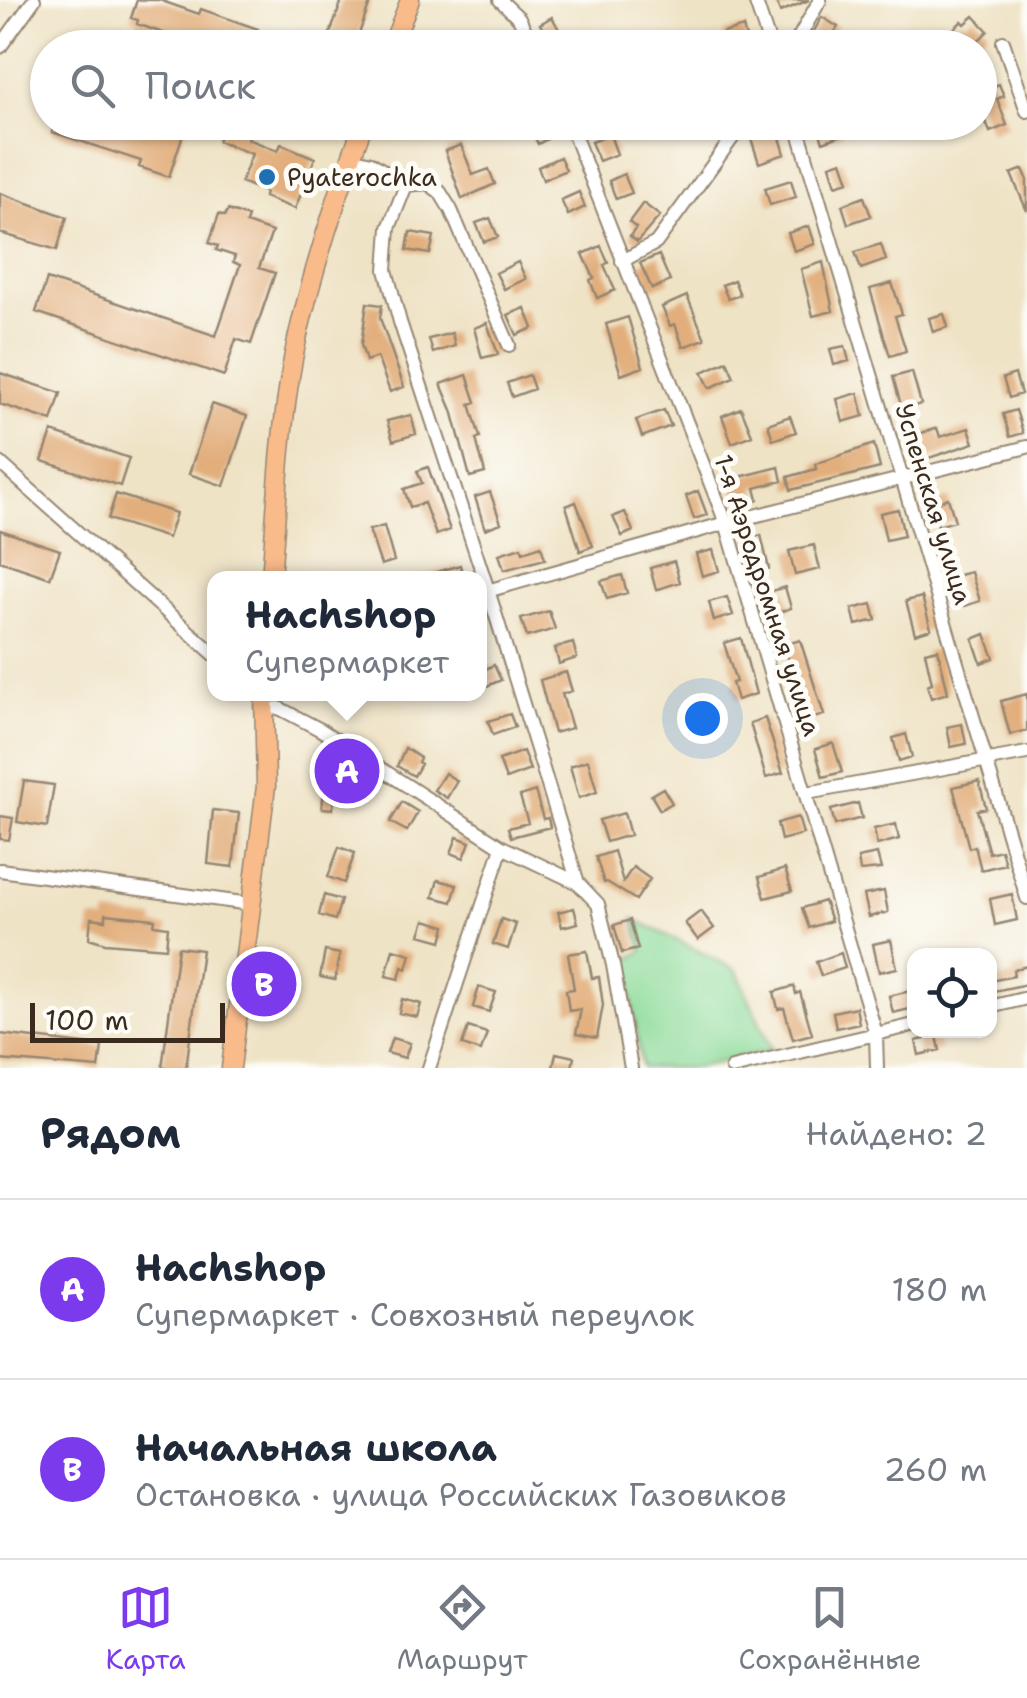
<!DOCTYPE html>
<html lang="ru">
<head>
<meta charset="utf-8">
<style>
  :root { --surface:#fff; --page:#f6f6f7; --text:#1f2937; --muted:#747a83; --line:#e0e1e3; --accent:#7c3aed }
  body { margin:0; font-family:"Shantell Sans",sans-serif; background:var(--page); color:var(--text) }
  .controls { position:absolute; right:30px; bottom:30px; display:grid; overflow:hidden; border-radius:20px; box-shadow:0 2px 8px #0004 }
  .controls button { width:90px; height:90px; display:grid; place-items:center; padding:0; border:0; border-bottom:2px solid var(--line); background:var(--surface); color:var(--text); font:50px sans-serif }
  .scale { position:absolute; left:30px; bottom:25px; width:195px; box-sizing:border-box; padding-left:10px; border:5px solid #3b2a1e; border-top:0; font-size:28px; line-height:35px; white-space:nowrap; color:#3b2a1e; -webkit-text-stroke:8px #fdfcf7; paint-order:stroke }
  .you { position:absolute; left:702px; top:718px; width:35px; height:35px; margin:-25px; border:8px solid #fff; border-radius:50%; background:#1a73e8; box-shadow:0 0 0 15px #1a73e833 }
  .badge { display:grid; place-items:center; width:65px; height:65px; border-radius:50%; background:var(--accent); color:#fff; font-size:32px; font-weight:700 }
  .pin { position:absolute; translate:-50% -50%; border:5px solid #fff; box-shadow:0 2px 10px #0006 }
  .popup { position:absolute; left:207px; top:571px; width:280px; height:130px; box-sizing:border-box; display:grid; place-content:center; border-radius:20px; background:var(--surface); filter:drop-shadow(0 2px 8px #0005); font-size:32px; white-space:nowrap; color:var(--muted) }
  .popup b { font-size:38px; color:var(--text) }
  .popup::after { content:''; position:absolute; left:50%; top:100%; margin-left:-20px; border:20px solid transparent; border-top-color:var(--surface) }
  .list { margin:0; padding:0; list-style:none }
  h2 { display:flex; justify-content:space-between; align-items:center; height:130px; margin:0; padding:0 40px; font-size:42px }
  h2 small { font-size:32px; font-weight:400; color:var(--muted) }
  .list li { display:grid; grid-template-columns:65px 1fr auto; gap:30px; align-items:center; box-sizing:border-box; height:180px; padding:0 40px; border-top:2px solid var(--line) }
  .list b { display:block; font-size:38px; white-space:nowrap }
  .list p { margin:0; font-size:32px; white-space:nowrap; color:var(--muted) }
  .list em { font-size:32px; font-style:normal; color:var(--muted) }
  .icon { flex:none; width:55px; height:55px; fill:none; stroke:currentColor; stroke-width:2; stroke-linecap:round; stroke-linejoin:round }
  .map { position:relative; flex:none; width:1027px; height:1068px; overflow:hidden }
  .search { position:absolute; background:var(--surface); box-shadow:0 2px 8px #0004; left:30px; right:30px; top:30px; height:110px; display:flex; align-items:center; gap:25px; box-sizing:border-box; padding:0 35px; border-radius:55px; color:var(--muted); font-size:38px }
  .sheet { height:490px; background:var(--surface) }
  nav { display:flex; justify-content:space-around; align-items:center; box-sizing:border-box; height:140px; border-top:2px solid var(--line); background:var(--surface); font-size:28px; color:var(--muted) }
  nav a { display:grid; justify-items:center; gap:5px }
  nav .on { color:var(--accent) }
  .map>svg:first-child { display:block }
  .green { fill:#8cdb9a; stroke:#64825c; stroke-width:2.5 }
  .building { fill:#e2ae7c }
  .lines { fill:none; stroke-linecap:round; stroke-linejoin:round }
  .minor-casing { stroke:#958672; stroke-width:16 }
  .major-casing { stroke:#958672; stroke-width:21 }
  .minor { stroke:#fff; stroke-width:12 }
  .major { stroke:#fabb8b; stroke-width:18 }
  .poi-dot { fill:#1f6fb2; stroke:#fdfcf7; stroke-width:4 }
  .labels { text-anchor:middle; stroke-width:10; stroke-linejoin:round; paint-order:stroke }
  .poi-label { font-size:25px; fill:#3b2a1e; stroke:#fdfcf7; text-anchor:start }
  .street-label { font-size:25px; fill:#3b2a1e; stroke:#fdfcf7 }
</style>
</head>
<body>
<div class="map">
<svg width="1027" height="1068" viewBox="0 0 1027 1068">
  <rect width="100%" height="100%" fill="#fdfcf7"/>
  <filter id="ink" filterUnits="userSpaceOnUse"><feTurbulence type="fractalNoise" baseFrequency=".01" numOctaves="2"/><feDisplacementMap in="SourceGraphic" scale="20" xChannelSelector="R" yChannelSelector="G"/><feConvolveMatrix kernelMatrix="1 2 1 2 8 2 1 2 1" color-interpolation-filters="sRGB"/></filter>
  <filter id="wash" filterUnits="userSpaceOnUse"><feTurbulence type="fractalNoise" baseFrequency=".0048" numOctaves="4" result="noise"/><feDisplacementMap in="SourceGraphic" scale="40" xChannelSelector="R" yChannelSelector="G"/><feGaussianBlur stdDeviation="2.25" result="paint"/><feColorMatrix in="noise" values="0 0 0 0 0 0 0 0 0 0 0 0 0 0 0 0 0 1.4 0 .05"/><feComposite in="paint" operator="in"/></filter>
  <g filter="url(#wash)">
    <rect width="100%" height="100%" fill="#efe3c6"/>
    <path class="green" d="M 634,919 L 736,970 L 772,1050 L 693,1068 L 642,1068 L 626,961 L 643,951 Z"/>
    <g id="blocks">
      <path class="building" d="M 137,0 L 159,0 L 199,14 L 201,9 L 258,29 L 251,48 L 216,48 L 193,39 L 192,43 L 137,24 L 138,20 L 131,18 Z
        M 342,0 L 371,0 L 354,48 L 325,48 Z
        M 776,0 L 809,0 L 780,12 Z
        M 974,16 L 988,31 L 971,48 L 945,48 L 940,42 L 962,21 L 965,24 Z
        M 552,17 L 566,42 L 557,48 L 553,48 L 540,24 Z
        M 822,17 L 838,27 L 825,48 L 810,38 Z
        M 743,27 L 749,48 L 728,48 L 723,33 Z
        M 980,53 L 994,86 L 999,84 L 1004,96 L 997,99 L 1007,125 L 990,132 L 980,106 Z
        M 55,122 L 187,122 L 169,177 L 139,167 L 141,161 L 52,132 Z
        M 535,122 L 548,122 L 554,135 L 538,144 L 529,126 Z
        M 676,122 L 711,122 L 690,140 Z
        M 816,122 L 839,122 L 843,135 L 823,142 Z
        M 224,124 L 250,134 L 248,139 L 278,151 L 281,144 L 315,158 L 295,209 L 264,197 L 265,192 L 241,182 L 252,154 L 218,141 Z
        M 776,124 L 785,154 L 759,163 L 749,132 Z
        M 610,135 L 617,154 L 599,161 L 591,142 Z
        M 461,145 L 473,175 L 489,169 L 495,184 L 462,199 L 445,151 Z
        M 560,157 L 566,170 L 543,180 L 538,167 Z
        M 842,161 L 849,181 L 836,185 L 830,165 Z
        M 1023,169 L 1027,178 L 1027,211 L 1011,174 Z
        M 624,174 L 632,193 L 616,199 L 609,181 Z
        M 791,180 L 796,197 L 770,205 L 765,188 Z
        M 579,192 L 585,207 L 568,215 L 561,200 Z
        M 0,193 L 67,217 L 57,250 L 0,233 Z
        M 864,197 L 871,216 L 848,224 L 842,205 Z
        M 643,203 L 660,216 L 637,242 L 630,236 L 636,228 L 629,222 Z
        M 228,210 L 248,217 L 246,223 L 272,232 L 259,268 L 275,273 L 251,344 L 236,339 L 224,376 L 36,312 L 47,279 L 216,336 L 240,265 L 233,262 L 235,256 L 216,250 L 218,246 L 209,243 L 219,214 L 225,216 Z
        M 490,218 L 498,237 L 484,242 L 476,223 Z
        M 809,226 L 815,244 L 794,251 L 788,233 Z
        M 410,232 L 434,236 L 430,254 L 407,250 Z
        M 881,244 L 886,260 L 861,269 L 855,252 Z
        M 601,246 L 608,263 L 604,265 L 615,290 L 597,298 L 590,280 L 594,278 L 583,254 Z
        M 659,255 L 670,281 L 652,289 L 640,263 Z
        M 518,262 L 526,279 L 504,289 L 496,273 Z
        M 823,262 L 833,311 L 813,316 L 801,269 Z
        M 734,280 L 740,295 L 728,299 L 722,285 Z
        M 892,283 L 902,314 L 895,316 L 906,351 L 890,356 L 870,289 Z
        M 687,296 L 705,339 L 683,347 L 675,324 L 670,326 L 662,307 Z
        M 367,303 L 382,305 L 380,318 L 404,387 L 390,392 L 377,357 L 366,361 L 361,345 Z
        M 525,308 L 533,328 L 517,335 L 508,315 Z
        M 944,314 L 948,327 L 933,332 L 929,318 Z
        M 628,317 L 643,367 L 621,375 L 606,324 Z
        M 487,323 L 498,354 L 482,358 L 474,328 Z
        M 452,333 L 455,346 L 433,353 L 429,339 Z
        M 845,346 L 849,361 L 834,365 L 830,349 Z
        M 727,361 L 734,377 L 710,388 L 702,372 Z
        M 912,372 L 921,404 L 902,409 L 893,377 Z
        M 0,373 L 61,393 L 52,421 L 0,404 Z
        M 1015,374 L 1021,394 L 1009,398 L 1003,378 Z
        M 467,375 L 476,402 L 470,404 L 480,437 L 476,439 L 485,473 L 470,477 L 452,410 L 441,384 Z
        M 529,375 L 534,389 L 512,397 L 507,383 Z
        M 858,393 L 864,416 L 843,422 L 837,399 Z
        M 212,404 L 247,416 L 224,486 L 189,474 Z
        M 741,408 L 752,435 L 732,443 L 722,416 Z
        M 664,410 L 671,426 L 642,437 L 636,420 Z
        M 1016,410 L 1023,433 L 1010,437 L 1003,414 Z
        M 411,415 L 416,434 L 393,441 L 387,421 Z
        M 790,416 L 796,432 L 773,440 L 768,424 Z
        M 937,428 L 940,437 L 969,428 L 974,443 L 917,462 L 909,437 Z
        M 52,432 L 129,458 L 120,486 L 42,461 Z
        M 874,444 L 880,468 L 791,490 L 788,477 L 816,469 L 815,464 Z
        M 428,467 L 450,530 L 436,535 L 424,503 L 410,507 L 404,489 L 422,483 L 417,471 Z
        M 779,467 L 782,481 L 755,488 L 758,500 L 739,505 L 732,479 Z
        M 698,491 L 707,515 L 694,519 L 686,496 Z
        M 490,492 L 501,523 L 485,529 L 475,497 Z
        M 116,494 L 176,513 L 168,538 L 108,519 Z
        M 948,498 L 955,521 L 938,526 L 931,504 Z
        M 576,502 L 593,546 L 580,551 L 566,506 Z
        M 898,509 L 904,536 L 886,540 L 880,513 Z
        M 625,512 L 633,531 L 622,536 L 613,517 Z
        M 384,526 L 394,561 L 381,565 L 369,530 Z
        M 0,530 L 60,550 L 50,578 L 0,561 Z
        M 761,535 L 769,569 L 755,573 L 747,539 Z
        M 814,545 L 820,569 L 795,575 L 789,551 Z
        M 541,546 L 545,559 L 504,570 L 499,554 L 521,547 L 523,552 Z
        M 713,550 L 719,571 L 702,576 L 696,554 Z
        M 674,561 L 680,582 L 656,590 L 650,568 Z
        M 460,565 L 464,578 L 424,578 L 423,576 Z
        M 971,572 L 980,601 L 965,606 L 955,576 Z
        M 622,575 L 627,593 L 607,599 L 601,581 Z
        M 785,587 L 791,608 L 775,614 L 768,592 Z
        M 727,597 L 733,615 L 714,621 L 709,602 Z
        M 922,597 L 931,629 L 915,634 L 906,601 Z
        M 872,604 L 876,620 L 856,625 L 852,609 Z
        M 549,611 L 555,629 L 527,637 L 521,619 Z
        M 985,634 L 994,658 L 981,663 L 973,639 Z
        M 741,638 L 756,694 L 737,700 L 732,683 L 736,682 L 724,643 Z
        M 800,640 L 824,715 L 803,721 L 791,682 L 795,681 L 784,645 Z
        M 573,643 L 577,658 L 559,664 L 555,648 Z
        M 938,649 L 948,693 L 931,698 L 927,685 L 932,683 L 925,652 Z
        M 494,665 L 501,680 L 480,689 L 480,672 Z
        M 566,672 L 572,691 L 562,694 L 572,728 L 554,733 L 540,680 Z
        M 1027,694 L 1027,730 L 1010,735 L 1001,701 Z
        M 510,714 L 515,727 L 493,735 L 488,721 Z
        M 765,718 L 783,773 L 766,778 L 750,723 Z
        M 962,724 L 966,744 L 951,747 L 947,727 Z
        M 906,734 L 912,757 L 899,761 L 893,738 Z
        M 833,743 L 842,772 L 823,777 L 815,749 Z
        M 405,748 L 420,758 L 418,762 L 421,764 L 414,776 L 397,766 Z
        M 523,751 L 530,770 L 506,779 L 499,760 Z
        M 588,760 L 597,792 L 579,798 L 570,766 Z
        M 327,761 L 340,762 L 359,773 L 356,778 L 370,786 L 362,802 L 335,788 L 333,809 L 322,808 Z
        M 445,773 L 457,781 L 447,798 L 434,790 Z
        M 24,781 L 54,785 L 47,827 L 17,822 Z
        M 979,781 L 986,808 L 977,810 L 989,853 L 1001,850 L 1005,864 L 981,870 L 975,846 L 969,848 L 953,787 Z
        M 663,788 L 672,803 L 660,810 L 651,795 Z
        M 535,791 L 543,819 L 548,818 L 550,827 L 511,837 L 508,828 L 528,823 L 520,796 Z
        M 402,802 L 418,812 L 407,831 L 390,822 Z
        M 858,803 L 862,818 L 835,825 L 831,810 Z
        M 213,810 L 239,813 L 233,867 L 208,864 Z
        M 624,813 L 630,835 L 606,842 L 599,820 Z
        M 0,816 L 13,818 L 9,840 L 0,839 Z
        M 798,817 L 803,834 L 781,840 L 777,823 Z
        M 896,824 L 899,839 L 877,845 L 874,829 Z
        M 457,837 L 470,842 L 464,858 L 451,853 Z
        M 339,847 L 355,853 L 344,883 L 328,877 Z
        M 614,851 L 623,882 L 633,867 L 650,879 L 636,900 L 607,882 L 604,883 L 596,857 Z
        M 877,854 L 881,869 L 860,871 L 858,858 Z
        M 785,869 L 792,891 L 765,898 L 759,877 Z
        M 438,880 L 457,885 L 452,902 L 433,897 Z
        M 884,891 L 888,912 L 869,917 L 864,895 Z
        M 1012,894 L 1017,920 L 995,925 L 990,899 Z
        M 324,895 L 341,900 L 335,920 L 319,915 Z
        M 824,901 L 831,921 L 809,928 L 802,908 Z
        M 574,908 L 578,923 L 562,927 L 558,912 Z
        M 701,911 L 714,928 L 698,940 L 685,923 Z
        M 106,914 L 155,919 L 154,925 L 168,927 L 166,948 L 105,943 L 89,938 L 91,918 L 106,920 Z
        M 501,919 L 516,924 L 508,949 L 493,944 Z
        M 425,920 L 446,926 L 442,941 L 420,935 Z
        M 630,920 L 638,949 L 622,953 L 614,925 Z
        M 891,940 L 897,968 L 879,972 L 873,944 Z
        M 178,947 L 202,950 L 186,1068 L 162,1068 Z
        M 393,949 L 411,954 L 407,969 L 402,967 L 399,979 L 386,976 Z
        M 325,951 L 340,954 L 335,980 L 320,977 Z
        M 587,951 L 592,978 L 599,977 L 603,1005 L 597,1038 L 576,1034 L 581,1009 L 569,1011 L 566,990 L 574,989 L 568,954 Z
        M 841,953 L 845,968 L 821,976 L 816,962 Z
        M 1027,966 L 1027,984 L 990,992 L 990,981 L 1014,976 L 1013,970 Z
        M 794,986 L 796,994 L 800,992 L 812,1034 L 793,1039 L 784,1008 L 778,1009 L 774,992 Z
        M 479,987 L 496,992 L 489,1012 L 473,1007 Z
        M 914,990 L 914,1008 L 893,1013 L 889,996 Z
        M 402,999 L 421,1004 L 417,1017 L 399,1013 Z
        M 856,1007 L 859,1023 L 836,1028 L 833,1012 Z
        M 468,1027 L 487,1033 L 481,1051 L 462,1045 Z
        M 0,1034 L 102,1046 L 99,1068 L 0,1060 Z
        M 937,1036 L 940,1050 L 919,1055 L 916,1041 Z
        M 392,1038 L 410,1043 L 405,1058 L 387,1053 Z
        M 556,1053 L 574,1057 L 572,1068 L 553,1068 Z"/>
    </g>
  </g>
  <g filter="url(#ink)">
    <use href="#blocks" fill-opacity="0" stroke="#958672" stroke-width="2.5"/>
    <g class="lines">
      <defs>
        <path id="minor" d="M 500,0 L 519,18 L 534,48
          M 755,0 L 771,48
          M 1003,42 L 1027,111
          M 0,47 L 34,0
          M 793,48 L 820,0
          M 569,122 L 726,523 L 876,1034 L 877,1068
          M 796,122 L 1027,898
          M 351,158 L 371,163 L 406,185
          M 406,185 L 389,228 L 386,270 L 400,322 L 488,590 L 578,883
          M 406,185 L 428,183 L 440,192 L 451,210 L 509,345
          M 622,261 L 656,243 L 744,122
          M 0,463 L 215,655
          M 480,593 L 726,523 L 1027,447
          M 265,709 L 279,708 L 321,730 L 502,847 L 578,883 L 598,904 L 613,965 L 631,1068
          M 807,793 L 1027,753
          M 0,870 L 250,904
          M 990,1007 L 1027,998
          M 429,1068 L 502,847
          M 732,1068 L 914,1025"/>
        <path id="major" d="M 391,48 L 410,0
          M 271,578 C 278,497 280,414 298,335 C 315,262 338,192 364,122
          M 231,1068 L 266,786 L 264,694"/>
      </defs>
      <use href="#minor" class="minor-casing"/>
      <use href="#major" class="major-casing"/>
      <use href="#minor" class="minor"/>
      <use href="#major" class="major"/>
    </g>
  </g>
  <circle class="poi-dot" cx="267" cy="177" r="10"/>
  <g class="labels">
    <g class="poi-label">
      <text x="287" y="186">Pyaterochka</text>
    </g>
    <g class="street-label">
      <text transform="translate(934 504) rotate(73)" y="9">Успенская улица</text>
      <text transform="translate(768 595) rotate(72)" y="9">1-я Аэродромная улица</text>
    </g>
  </g>
</svg>
<div class="controls">
<button><svg class="icon" aria-label="locate" viewBox="0 0 24 24"><circle cx="12" cy="12" r="6"/><path d="M12 2v4M12 18v4M2 12h4M18 12h4"/></svg></button>
</div>
<div class="scale">100 m</div>
<div class="you"></div>
<div class="pin badge" style="left:347px;top:771px">A</div>
<div class="popup"><b>Hachshop</b>Супермаркет</div>
<div class="pin badge" style="left:264px;top:984px">B</div>
<div class="search"><svg class="icon" aria-label="search" viewBox="0 0 24 24"><circle cx="10" cy="10" r="6"/><path d="M15 15l6 6"/></svg>Поиск</div>
</div>
<section class="sheet">
<h2>Рядом<small>Найдено: 2</small></h2>
<ul class="list">
<li><span class="badge">A</span><div><b>Hachshop</b><p>Супермаркет · Совхозный переулок</p></div><em>180 m</em></li>
<li><span class="badge">B</span><div><b>Начальная школа</b><p>Остановка · улица Российских Газовиков</p></div><em>260 m</em></li>
</ul>
</section>
<nav>
<a class="on"><svg class="icon" aria-label="map" viewBox="0 0 24 24"><path d="M3 6l6-2 6 2 6-2v14l-6 2-6-2-6 2zM9 4v14M15 6v14"/></svg>Карта</a>
<a><svg class="icon" aria-label="directions" viewBox="0 0 24 24"><path d="M12 3l9 9-9 9-9-9zM9 14v-3h6M13 9l2 2-2 2"/></svg>Маршрут</a>
<a><svg class="icon" aria-label="saved" viewBox="0 0 24 24"><path d="M7 4h10v16l-5-4-5 4z"/></svg>Сохранённые</a>
</nav>
</body>
</html>
